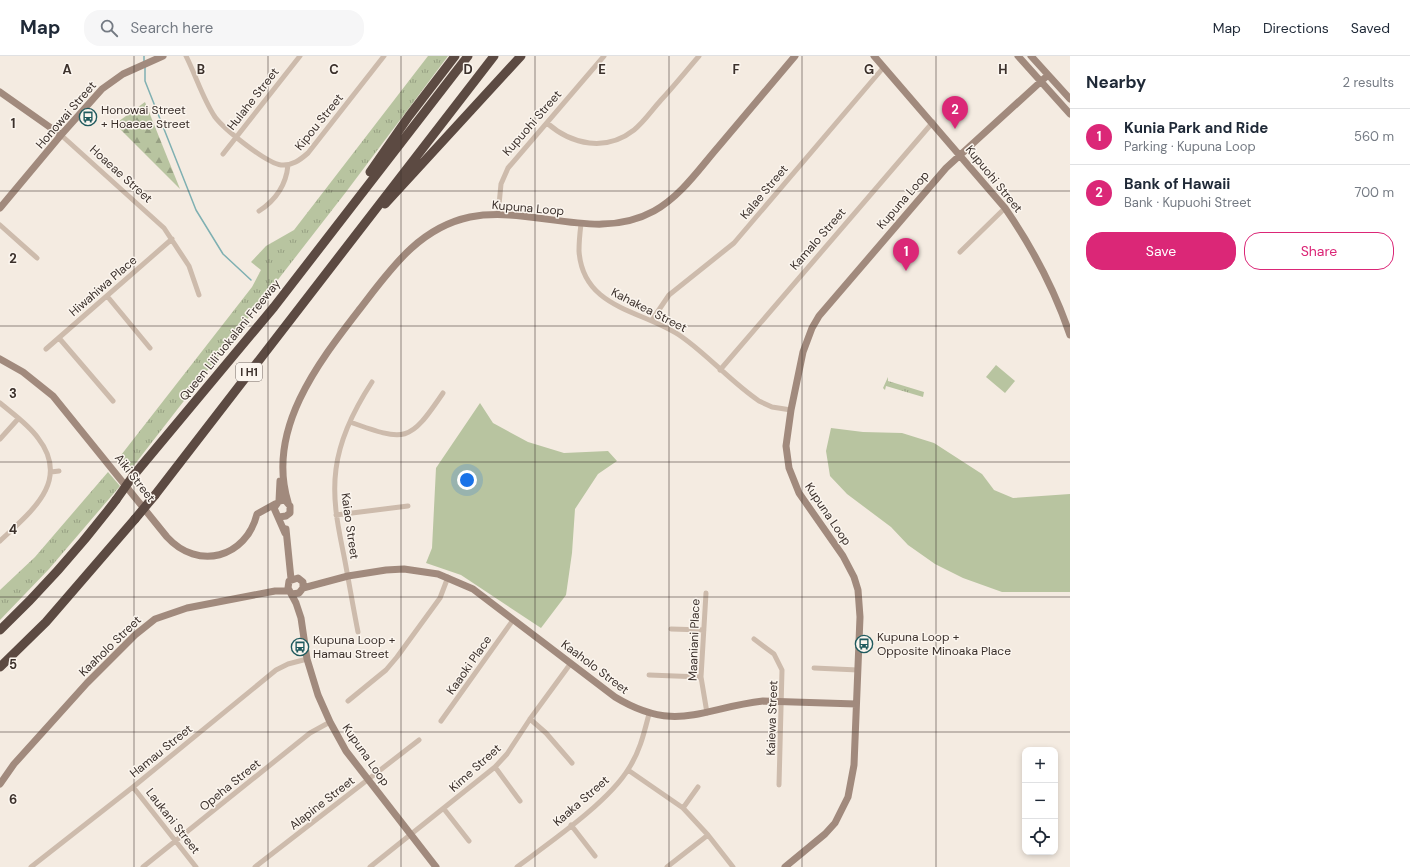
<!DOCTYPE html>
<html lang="en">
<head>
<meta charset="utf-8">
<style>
  :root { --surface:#fff; --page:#f6f6f7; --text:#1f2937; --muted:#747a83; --line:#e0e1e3; --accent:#db2777 }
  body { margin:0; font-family:"DM Sans",sans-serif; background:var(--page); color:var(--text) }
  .controls { position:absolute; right:12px; bottom:12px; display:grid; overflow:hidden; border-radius:8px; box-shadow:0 2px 6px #0003 }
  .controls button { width:36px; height:36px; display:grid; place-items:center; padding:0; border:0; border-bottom:1px solid var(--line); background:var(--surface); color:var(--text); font:20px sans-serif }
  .you { position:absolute; left:467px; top:424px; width:14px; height:14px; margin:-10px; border:3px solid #fff; border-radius:50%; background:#1a73e8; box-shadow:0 0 0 6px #1a73e833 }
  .badge { display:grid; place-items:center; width:26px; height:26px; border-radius:50%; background:var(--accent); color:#fff; font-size:13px; font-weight:700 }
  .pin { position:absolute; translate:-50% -33px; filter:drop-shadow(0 1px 2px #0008) }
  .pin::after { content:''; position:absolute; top:21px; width:14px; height:12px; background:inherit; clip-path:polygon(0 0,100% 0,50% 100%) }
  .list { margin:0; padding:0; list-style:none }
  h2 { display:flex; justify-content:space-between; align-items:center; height:52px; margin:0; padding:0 16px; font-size:17px }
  h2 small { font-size:13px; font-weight:400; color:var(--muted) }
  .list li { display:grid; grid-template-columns:26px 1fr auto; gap:12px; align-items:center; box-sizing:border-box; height:56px; padding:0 16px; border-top:1px solid var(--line) }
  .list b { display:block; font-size:15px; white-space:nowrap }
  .list p { margin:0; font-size:13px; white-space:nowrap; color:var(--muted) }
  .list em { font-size:13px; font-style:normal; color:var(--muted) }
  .actions { display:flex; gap:8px; padding:12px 16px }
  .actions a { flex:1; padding:9px 0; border:1px solid var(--accent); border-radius:16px; text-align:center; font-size:14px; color:var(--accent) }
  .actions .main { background:var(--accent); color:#fff }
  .icon { flex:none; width:22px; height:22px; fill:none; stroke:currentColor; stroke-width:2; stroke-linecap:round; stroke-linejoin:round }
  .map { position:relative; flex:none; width:1070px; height:811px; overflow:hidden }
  header { display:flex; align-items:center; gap:24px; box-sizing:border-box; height:56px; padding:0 20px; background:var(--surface); border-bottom:1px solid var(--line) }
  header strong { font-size:19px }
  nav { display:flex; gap:22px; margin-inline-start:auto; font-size:14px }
  .search { width:280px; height:36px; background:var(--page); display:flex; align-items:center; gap:10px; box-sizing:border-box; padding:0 14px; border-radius:16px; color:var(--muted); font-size:15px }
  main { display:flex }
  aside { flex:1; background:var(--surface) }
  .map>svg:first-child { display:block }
  .grass { fill:url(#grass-tufts) }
  .forest { fill:url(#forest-firs) }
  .park { fill:#b8c4a0 }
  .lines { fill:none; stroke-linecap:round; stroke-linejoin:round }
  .stream { stroke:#7fb0b2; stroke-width:1.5 }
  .street { stroke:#cdbbac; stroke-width:5 }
  .secondary { stroke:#a18a7d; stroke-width:7 }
  .highway { stroke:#5c4a42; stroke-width:9 }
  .highway-bridge { stroke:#5c4a42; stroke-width:9 }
  .grid { fill:none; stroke:#3b302b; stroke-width:1; stroke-opacity:0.55 }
  .labels { text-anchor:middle; stroke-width:3; stroke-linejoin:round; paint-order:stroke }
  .shield { fill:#fbf5ee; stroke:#756b66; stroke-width:1 }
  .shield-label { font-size:11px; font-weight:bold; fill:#3b302b }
  .street-label { font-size:12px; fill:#3b302b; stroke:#fbf5ee }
  .poi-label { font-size:12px; fill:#3b302b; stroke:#fbf5ee; text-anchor:start }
  .grid-label { font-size:13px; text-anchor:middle; font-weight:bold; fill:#3b302b; stroke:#fbf5ee; stroke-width:3; stroke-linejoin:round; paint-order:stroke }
</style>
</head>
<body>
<header>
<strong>Map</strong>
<div class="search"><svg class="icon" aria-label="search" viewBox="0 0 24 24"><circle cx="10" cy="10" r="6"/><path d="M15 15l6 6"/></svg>Search here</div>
<nav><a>Map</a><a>Directions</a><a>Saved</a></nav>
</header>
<main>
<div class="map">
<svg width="1070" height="811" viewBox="0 0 1070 811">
  <defs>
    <pattern id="grass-tufts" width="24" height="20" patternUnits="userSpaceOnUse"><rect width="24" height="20" fill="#b8c4a0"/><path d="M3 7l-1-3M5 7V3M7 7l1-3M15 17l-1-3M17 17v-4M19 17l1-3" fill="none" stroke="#97a083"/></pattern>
    <pattern id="forest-firs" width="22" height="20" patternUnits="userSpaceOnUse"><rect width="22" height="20" fill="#b8c4a0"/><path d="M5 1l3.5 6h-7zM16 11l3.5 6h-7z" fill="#97a083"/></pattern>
  </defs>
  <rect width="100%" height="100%" fill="#f4ebe1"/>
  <path class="grass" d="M 428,0 L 448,0 L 346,136 L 128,417 L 118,403 L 252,231 L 261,214 L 251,206 L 266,190 L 294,174 Z
    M 888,321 L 888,325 L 924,336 L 923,341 L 886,330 L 885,334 L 883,332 Z
    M 108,416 L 120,430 L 49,513 L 0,564 L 0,534 L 35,501 Z"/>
  <path class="forest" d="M 145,46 L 180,133 L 115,68 Z"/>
  <path class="park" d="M 996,309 L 1015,325 L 1005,337 L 986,321 Z
    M 480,347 L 493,367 L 528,386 L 564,397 L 608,395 L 617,405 L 598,418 L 575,453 L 572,497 L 566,539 L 541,572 L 461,519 L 426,507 L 432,492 L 436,412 Z
    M 831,372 L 863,376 L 902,377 L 934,387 L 982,418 L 994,434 L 1013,442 L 1070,438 L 1070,536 L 1002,536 L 963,522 L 935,508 L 908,489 L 891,471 L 847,438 L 830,420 L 826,395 Z"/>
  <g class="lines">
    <path class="stream" d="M 144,0 L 144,5
      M 145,11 L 145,25 L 196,154 L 223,198 L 251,224"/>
    <path class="street" d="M 186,0 C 196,20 203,43 215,61 C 224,73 266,107 281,109 C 292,110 300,104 308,97 L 384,0
      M 547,67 C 572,89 606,96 634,74 C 644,66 652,54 661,44 C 674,30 686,15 699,0
      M 61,79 L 164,172 L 189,210 L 199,239
      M 223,98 L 300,0
      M 259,155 C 276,144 286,130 288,109
      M 498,159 L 501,128 L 508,112 L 604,0
      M 581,168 C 580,176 579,186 579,195 C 583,254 644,254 682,281 C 709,300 731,326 759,345 L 772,351 L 791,354
      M 0,169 L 37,202
      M 960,196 L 1005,152
      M 107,240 L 150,292
      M 652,264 L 669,239 L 734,187 L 883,12
      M 59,282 L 113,345
      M 46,293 L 172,183
      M 720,314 L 933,66
      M 0,347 C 13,358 28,368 38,382 C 72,426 29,457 0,485
      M 350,366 C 406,386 409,387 443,337
      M 0,383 L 18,363
      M 51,416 L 59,415
      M 336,459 L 408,450
      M 706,537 L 701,621 L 707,657
      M 671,573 L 704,574
      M 358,576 C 353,551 349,526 344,500 C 338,471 332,443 336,413 C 340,381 355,352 372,326
      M 754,583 L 774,598 L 782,614 L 779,729
      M 814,612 L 858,614
      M 649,619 L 701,621
      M 348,645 L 386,614 L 397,601 L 440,542 L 448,521
      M 530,663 L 546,677 L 572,707
      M 441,665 L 513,564
      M 495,711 L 520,745
      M 628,714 L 683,752 L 708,779 L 733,811
      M 133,731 L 196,811
      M 683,752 L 698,731
      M 444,753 L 469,785
      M 571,769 L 595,800
      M 31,811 L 133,731 L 276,614 L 288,608 L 307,603
      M 143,811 L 310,677 L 330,666
      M 255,811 L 419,684
      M 370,811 L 495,711 L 507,698 L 530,663 L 571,607
      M 517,811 C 549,787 609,746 629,712 C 640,695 644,677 649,658
      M 667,811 L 708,779"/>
    <path class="secondary" d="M 874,0 L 1005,152 C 1032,191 1055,235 1070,279
      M 1018,0 L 1070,58
      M 1031,0 L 1070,43
      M 0,36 L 61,79
      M 0,152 L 61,79 L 102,33 L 123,18 L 163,0
      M 0,303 L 23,316 L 53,340 L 167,481 C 198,515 246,502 257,458 L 275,448
      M 279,445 L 280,425
      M 288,446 C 266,374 318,307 359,254 C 390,214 418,172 470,161 C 532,149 596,187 654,155 C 681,140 699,113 719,90 C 744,60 770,30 795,0
      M 279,461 L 286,460 L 290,457 L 290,450 L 285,444 L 279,445 L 274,452 L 285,477
      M 286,473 L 291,523
      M 303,532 L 348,520 L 386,514 L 404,513 L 438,518 L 473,533 L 615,641 C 676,678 701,652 763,645 L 856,648
      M 292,538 L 299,537 L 303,532 L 303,526 L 298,522 L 289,525 L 288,532 L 296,547 L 301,562 L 307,603 L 318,639 L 330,666 L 346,695 L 436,811
      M 0,728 L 14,708 L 87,627 L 135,579 L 155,563 L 187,552 L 275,535 L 289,535
      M 785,811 L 825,778 L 835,767 L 848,741 L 854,709 L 860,561 L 858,534 L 854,521 L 843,500 L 799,437 L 789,412 L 786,390 L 791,354 L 803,296 L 812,272 L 819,260 L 946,112 L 1048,19"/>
    <path class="highway" d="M 370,116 L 409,60 L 455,0
      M 385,148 L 521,0
      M 133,420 L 274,251 L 468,0
      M 155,439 L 494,0
      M 0,574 C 42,534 81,490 116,444
      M 0,611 L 46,566 L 135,463"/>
    <path class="highway-bridge" d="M 116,444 L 133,420
      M 135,463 L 155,439"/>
  </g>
  <path class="grid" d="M 134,0 L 134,811M 268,0 L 268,811M 401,0 L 401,811M 535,0 L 535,811M 669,0 L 669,811M 802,0 L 802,811M 936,0 L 936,811M 0,135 L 1070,135M 0,270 L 1070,270M 0,406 L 1070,406M 0,541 L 1070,541M 0,676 L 1070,676"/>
  <defs>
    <symbol id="bus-ring" viewBox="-11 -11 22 22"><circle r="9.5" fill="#fbf5ee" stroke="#1f5a5e" stroke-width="1.5"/><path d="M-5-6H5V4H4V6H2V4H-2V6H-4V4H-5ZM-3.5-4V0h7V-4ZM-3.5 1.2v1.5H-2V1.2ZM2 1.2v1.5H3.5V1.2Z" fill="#1f5a5e"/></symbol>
  </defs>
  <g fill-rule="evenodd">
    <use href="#bus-ring" x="78" y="51" width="20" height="20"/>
    <use href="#bus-ring" x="854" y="578" width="20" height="20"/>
    <use href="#bus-ring" x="290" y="581" width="20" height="20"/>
  </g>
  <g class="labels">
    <rect class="shield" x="236" y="307" width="26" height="18" rx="3"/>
    <g class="shield-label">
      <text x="249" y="320">I H1</text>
    </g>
    <g class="street-label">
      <text transform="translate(253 43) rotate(-52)" y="4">Hulahe Street</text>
      <text transform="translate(66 59) rotate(-49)" y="4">Honowai Street</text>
      <text transform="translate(319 66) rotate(-51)" y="4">Kipou Street</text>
      <text transform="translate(532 67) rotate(-49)" y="4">Kupuohi Street</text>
      <text transform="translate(121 118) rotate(42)" y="4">Hoaeae Street</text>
      <text transform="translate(994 123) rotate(51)" y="4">Kupuohi Street</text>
      <text transform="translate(764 136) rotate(-50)" y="4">Kalae Street</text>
      <text transform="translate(903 144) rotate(-49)" y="4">Kupuna Loop</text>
      <text transform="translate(528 152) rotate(5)" y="4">Kupuna Loop</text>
      <text transform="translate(818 183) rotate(-49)" y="4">Kamalo Street</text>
      <text transform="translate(103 230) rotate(-41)" y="4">Hiwahiwa Place</text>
      <text transform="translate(649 254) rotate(27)" y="4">Kahakea Street</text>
      <text transform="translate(230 284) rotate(-51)" y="4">Queen Liliʻuokalani Freeway</text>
      <text transform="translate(135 422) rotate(52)" y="4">Aiki Street</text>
      <text transform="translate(828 458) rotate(56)" y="4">Kupuna Loop</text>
      <text transform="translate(350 470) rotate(82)" y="4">Kaiao Street</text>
      <text transform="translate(694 584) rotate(-88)" y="4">Maaniani Place</text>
      <text transform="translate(110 590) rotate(-44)" y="4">Kaaholo Street</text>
      <text transform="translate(469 609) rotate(-55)" y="4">Kaaoki Place</text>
      <text transform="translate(595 611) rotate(37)" y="4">Kaaholo Street</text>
      <text transform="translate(772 662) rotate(-88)" y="4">Kaiewa Street</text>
      <text transform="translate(161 695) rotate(-39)" y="4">Hamau Street</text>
      <text transform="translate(366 699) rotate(55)" y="4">Kupuna Loop</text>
      <text transform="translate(475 712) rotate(-42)" y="4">Kime Street</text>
      <text transform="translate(230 729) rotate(-39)" y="4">Opeha Street</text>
      <text transform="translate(581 745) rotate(-41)" y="4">Kaaka Street</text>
      <text transform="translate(322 747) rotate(-38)" y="4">Alapine Street</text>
      <text transform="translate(173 765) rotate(52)" y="4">Laukani Street</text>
    </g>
    <g class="poi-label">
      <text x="101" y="58">Honowai Street<tspan x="101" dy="14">+ Hoaeae Street</tspan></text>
      <text x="877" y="585">Kupuna Loop +<tspan x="877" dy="14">Opposite Minoaka Place</tspan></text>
      <text x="313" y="588">Kupuna Loop +<tspan x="313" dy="14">Hamau Street</tspan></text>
    </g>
  </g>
  <g class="grid-label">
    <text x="67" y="18">A</text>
    <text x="201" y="18">B</text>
    <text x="334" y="18">C</text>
    <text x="468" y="18">D</text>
    <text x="602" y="18">E</text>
    <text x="736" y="18">F</text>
    <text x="869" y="18">G</text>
    <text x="1003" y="18">H</text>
    <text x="13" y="72">1</text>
    <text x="13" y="207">2</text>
    <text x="13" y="342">3</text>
    <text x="13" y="478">4</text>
    <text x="13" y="613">5</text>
    <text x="13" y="748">6</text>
  </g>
</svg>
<div class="controls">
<button>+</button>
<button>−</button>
<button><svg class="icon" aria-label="locate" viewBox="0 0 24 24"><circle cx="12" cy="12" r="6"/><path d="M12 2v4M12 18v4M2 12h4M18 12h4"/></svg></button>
</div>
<div class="you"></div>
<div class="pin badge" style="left:906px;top:215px">1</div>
<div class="pin badge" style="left:955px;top:73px">2</div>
</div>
<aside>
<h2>Nearby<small>2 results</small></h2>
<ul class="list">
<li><span class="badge">1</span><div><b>Kunia Park and Ride</b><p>Parking · Kupuna Loop</p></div><em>560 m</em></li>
<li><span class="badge">2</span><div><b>Bank of Hawaii</b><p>Bank · Kupuohi Street</p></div><em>700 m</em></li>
</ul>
<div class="actions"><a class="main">Save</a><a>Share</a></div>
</aside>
</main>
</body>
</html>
